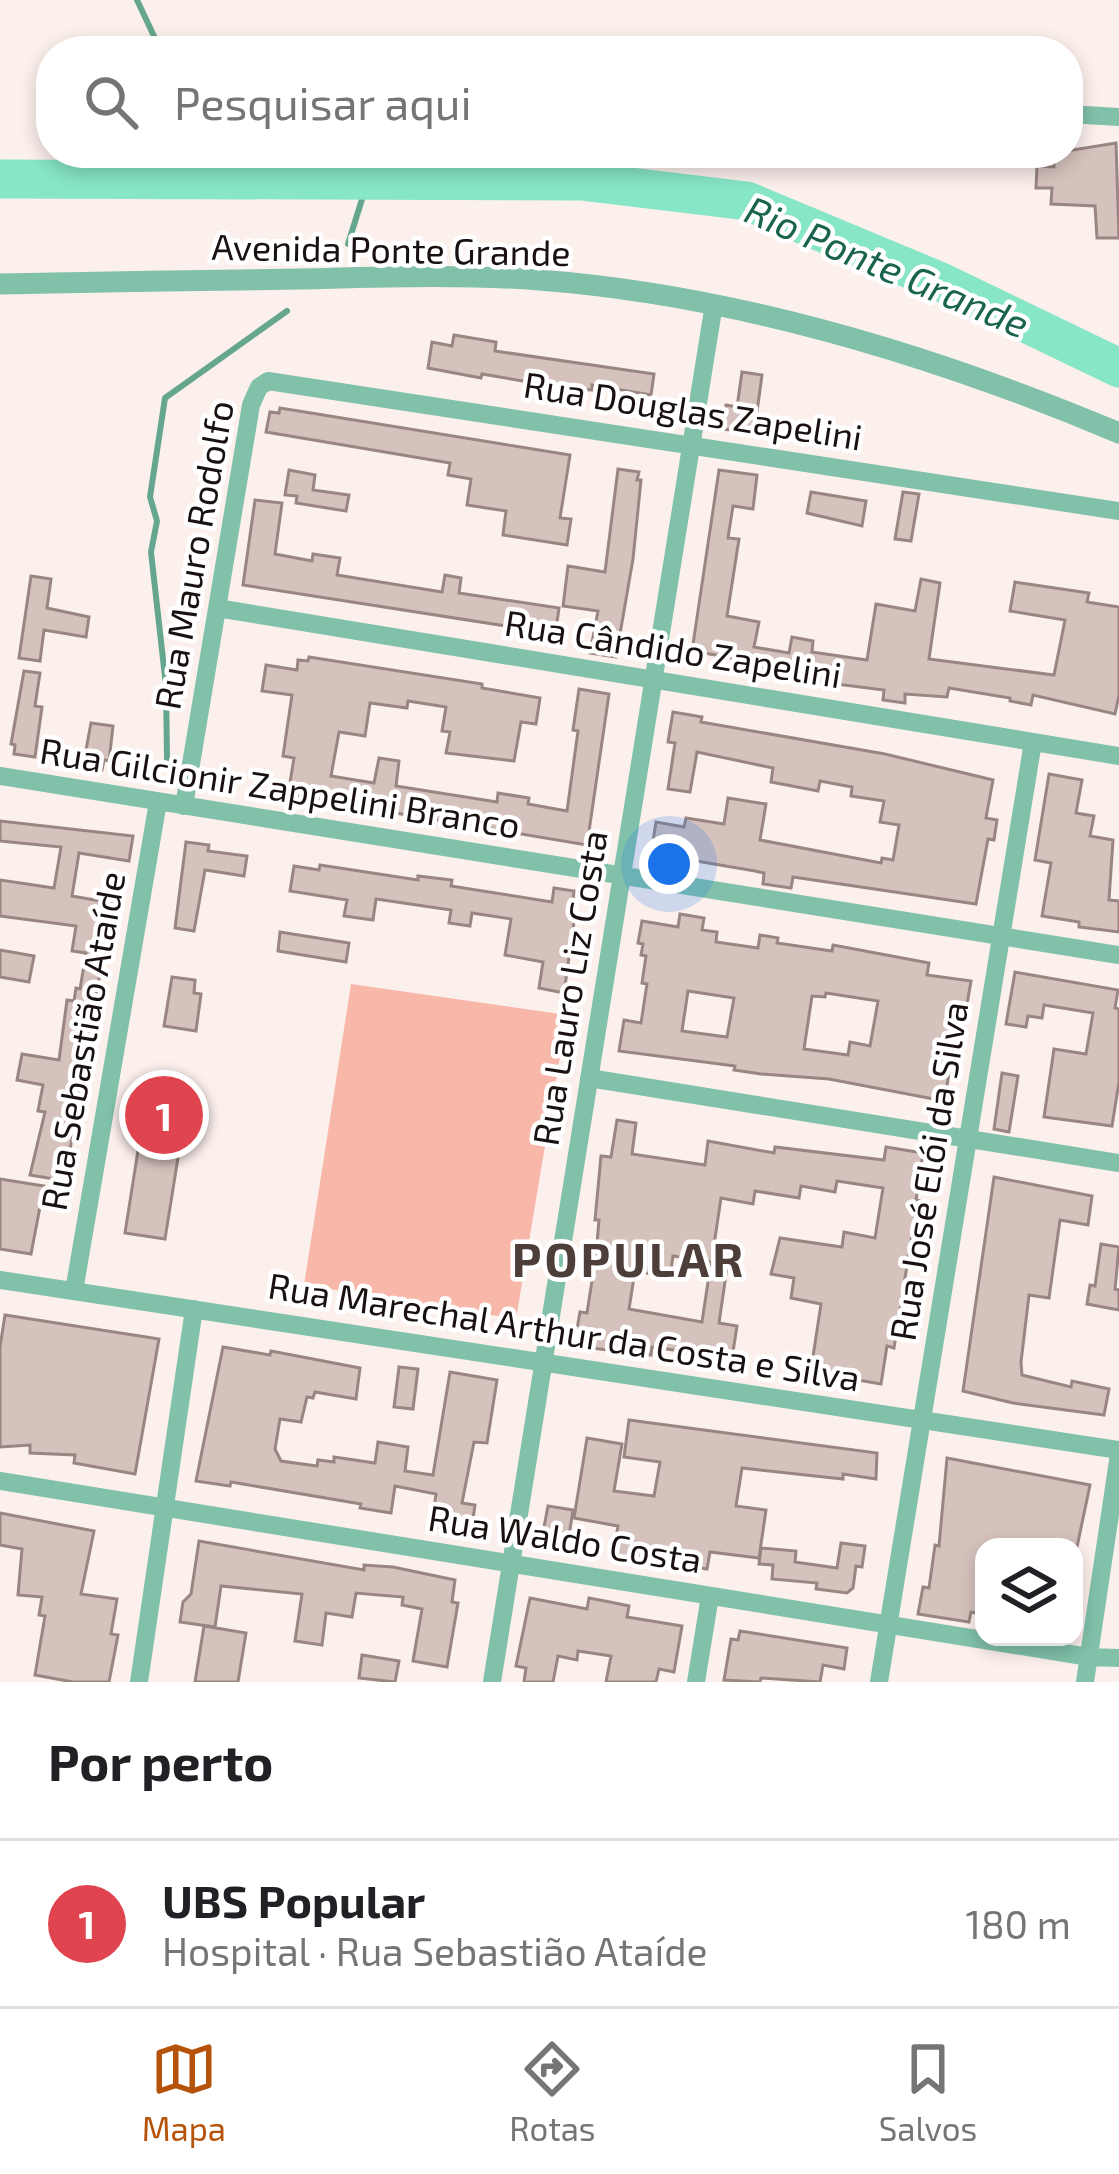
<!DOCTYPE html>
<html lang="pt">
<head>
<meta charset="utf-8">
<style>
  :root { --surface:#fff; --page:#f6f6f6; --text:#202124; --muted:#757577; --line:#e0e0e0; --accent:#b45309 }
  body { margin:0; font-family:"Exo 2",sans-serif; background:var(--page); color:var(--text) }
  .controls { position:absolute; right:36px; bottom:36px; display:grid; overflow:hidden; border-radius:24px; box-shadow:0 6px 18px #0003 }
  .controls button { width:108px; height:108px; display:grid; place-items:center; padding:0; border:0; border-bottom:3px solid var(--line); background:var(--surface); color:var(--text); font:60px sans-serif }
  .you { position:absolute; left:669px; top:864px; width:42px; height:42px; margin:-30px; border:9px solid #fff; border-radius:50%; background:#1a73e8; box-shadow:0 0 0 18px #1a73e833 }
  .badge { display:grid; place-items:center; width:78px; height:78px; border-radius:50%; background:var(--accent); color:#fff; font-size:39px; font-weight:700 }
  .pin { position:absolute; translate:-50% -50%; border:6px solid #fff; box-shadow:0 3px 12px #0006 }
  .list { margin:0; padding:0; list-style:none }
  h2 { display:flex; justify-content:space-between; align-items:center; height:156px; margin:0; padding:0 48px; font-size:51px }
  h2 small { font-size:39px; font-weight:400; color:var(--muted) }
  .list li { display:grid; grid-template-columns:78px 1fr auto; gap:36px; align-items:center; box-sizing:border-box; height:168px; padding:0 48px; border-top:3px solid var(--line) }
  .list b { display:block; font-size:45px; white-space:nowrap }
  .list p { margin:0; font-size:39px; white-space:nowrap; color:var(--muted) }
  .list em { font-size:39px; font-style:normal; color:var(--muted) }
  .icon { flex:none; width:66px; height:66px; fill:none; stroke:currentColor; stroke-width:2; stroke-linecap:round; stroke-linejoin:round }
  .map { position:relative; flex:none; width:1119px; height:1682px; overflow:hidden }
  .search { position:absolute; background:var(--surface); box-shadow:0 6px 18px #0003; left:36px; right:36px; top:36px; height:132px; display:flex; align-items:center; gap:30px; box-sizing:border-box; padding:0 42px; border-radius:48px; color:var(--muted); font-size:45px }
  .sheet { height:324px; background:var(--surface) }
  nav { display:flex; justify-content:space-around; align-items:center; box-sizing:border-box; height:168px; border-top:3px solid var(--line); background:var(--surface); font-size:33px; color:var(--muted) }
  nav a { display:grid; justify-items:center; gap:6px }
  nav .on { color:var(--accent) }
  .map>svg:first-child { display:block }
  .green { fill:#f8b8a9 }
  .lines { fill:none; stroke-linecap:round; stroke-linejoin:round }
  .stream { stroke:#66a68f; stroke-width:6 }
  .river { stroke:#87e6c6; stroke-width:39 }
  .building { fill:#d6c2bd; stroke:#998682; stroke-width:3; fill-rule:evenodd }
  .minor { stroke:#81c1aa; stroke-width:18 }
  .tertiary { stroke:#81c1aa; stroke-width:21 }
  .labels { text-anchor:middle; stroke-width:9; stroke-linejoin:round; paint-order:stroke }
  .street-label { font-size:36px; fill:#181110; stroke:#fff }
  .water-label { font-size:39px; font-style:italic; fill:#19634f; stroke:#fff }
  .district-label { font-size:48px; font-weight:bold; letter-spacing:3px; fill:#4e3e3a; stroke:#fff }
</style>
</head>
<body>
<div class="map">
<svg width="1119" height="1682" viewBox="0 0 1119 1682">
  <rect width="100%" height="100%" fill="#fcf0ed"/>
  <path class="green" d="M 351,984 L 567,1015 L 516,1319 L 304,1285 Z"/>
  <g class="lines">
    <path class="stream" d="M 137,0 L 161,51
      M 191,153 L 193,166 L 201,180
      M 348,244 L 368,180
      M 167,759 L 166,686 L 151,552 L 157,521 L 150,497 L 165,398 L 287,311"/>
    <path class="river" d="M 0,179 L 581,181 L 747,201 L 941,282 L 1119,368"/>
  </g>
  <path class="building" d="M 1116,143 L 1119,238 L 1097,238 L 1095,206 L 1051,204 L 1052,188 L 1036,188 L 1037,166 L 1054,167 L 1054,153 Z
    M 454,335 L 496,342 L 495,351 L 654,374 L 651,395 L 592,385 L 592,390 L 558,387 L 482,374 L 481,378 L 428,368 L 432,342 L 452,346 Z
    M 742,372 L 762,375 L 754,434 L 723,429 L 726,405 L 737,407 Z
    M 280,408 L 570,455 L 560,518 L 571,519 L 567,545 L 503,535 L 506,511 L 467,505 L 471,479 L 448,475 L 450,463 L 266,432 L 270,412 L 279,413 Z
    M 618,469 L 639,472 L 637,480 L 641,480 L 633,559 L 616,657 L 590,653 L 598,611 L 563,606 L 568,566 L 605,572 Z
    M 289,470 L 315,475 L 313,490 L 349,495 L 346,511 L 296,503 L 297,496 L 285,495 Z
    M 719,470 L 757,475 L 753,509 L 733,506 L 728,538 L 739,539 L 727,616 L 759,622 L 754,647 L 789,653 L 792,637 L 813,641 L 812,652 L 867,660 L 876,604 L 915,611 L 921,579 L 940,583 L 929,659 L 1054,675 L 1065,620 L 1010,611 L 1015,582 L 1089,593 L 1087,602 L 1119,607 L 1119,695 L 1115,714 L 1033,695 L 1031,705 L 1010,701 L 1010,698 L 949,688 L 947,697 L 905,694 L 905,703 L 883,700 L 884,690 L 820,682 L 821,677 L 772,668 L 771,676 L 748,672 L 750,661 L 692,651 Z
    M 811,492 L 866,501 L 862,526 L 807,513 Z
    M 903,492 L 919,494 L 911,541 L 895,539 Z
    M 255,500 L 282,503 L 275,554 L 312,561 L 313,554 L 340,558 L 337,575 L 442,592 L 445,575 L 461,578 L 459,593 L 559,608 L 556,629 L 539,626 L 538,631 L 243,585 Z
    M 31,576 L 51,579 L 47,608 L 89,617 L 86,637 L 44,630 L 40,661 L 19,658 Z
    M 309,657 L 482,684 L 482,688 L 540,698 L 536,724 L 521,722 L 514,761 L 446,753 L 450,732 L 442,731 L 446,707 L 408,701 L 407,708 L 370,703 L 365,736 L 339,732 L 331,776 L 374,783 L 379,758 L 399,761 L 396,786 L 497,802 L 498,793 L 529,798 L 528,804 L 567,811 L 578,731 L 573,730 L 579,689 L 609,694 L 587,845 L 288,795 L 294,758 L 283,756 L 292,695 L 262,691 L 266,665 L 297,670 L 298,660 L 308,661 Z
    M 24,671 L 40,673 L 35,706 L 42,707 L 35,757 L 14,754 L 15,745 L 11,744 Z
    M 673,712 L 702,717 L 701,722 L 885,754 L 993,780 L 986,818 L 997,820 L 994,840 L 988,839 L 976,904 L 793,877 L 791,888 L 763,884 L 764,873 L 755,871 L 679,858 L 678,867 L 661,864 L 662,856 L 651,854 L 656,822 L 684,827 L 686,818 L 724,824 L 728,798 L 766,804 L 760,840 L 881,863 L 882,858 L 893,860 L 899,825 L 880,822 L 884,801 L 851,796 L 852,787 L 820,781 L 818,791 L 771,782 L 773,768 L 697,752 L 690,792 L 668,789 L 675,743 L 668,742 Z
    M 91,723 L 113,726 L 109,761 L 104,760 L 102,770 L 83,766 Z
    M 1049,774 L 1082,780 L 1076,813 L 1094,816 L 1090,836 L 1113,840 L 1109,900 L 1119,901 L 1119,932 L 1079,927 L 1079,922 L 1042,916 L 1051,863 L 1035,860 Z
    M 0,821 L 133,836 L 129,861 L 79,853 L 72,896 L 112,903 L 70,1150 L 66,1150 L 60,1180 L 30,1175 L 45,1112 L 38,1111 L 43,1085 L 17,1080 L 22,1054 L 59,1060 L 67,1000 L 74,1001 L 76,988 L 80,989 L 86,953 L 72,951 L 76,926 L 0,916 L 0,880 L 54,888 L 61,847 L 0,841 Z
    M 186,842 L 209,845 L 208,851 L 247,856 L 244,876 L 205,870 L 194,931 L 175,928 Z
    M 320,865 L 418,880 L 418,876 L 452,880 L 451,886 L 552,902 L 554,888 L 574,891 L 571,915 L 575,915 L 564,993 L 539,988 L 543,962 L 505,955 L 511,919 L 472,913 L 470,926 L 449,923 L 451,910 L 376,899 L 373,920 L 344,916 L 347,900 L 290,891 L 294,866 L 319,870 Z
    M 680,914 L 704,918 L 702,930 L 717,932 L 716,942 L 758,948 L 760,935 L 778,938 L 777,943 L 832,951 L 833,945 L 929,963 L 927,975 L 971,981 L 962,1033 L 950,1031 L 945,1063 L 951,1064 L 944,1101 L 829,1079 L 761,1074 L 734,1070 L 735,1066 L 619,1051 L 624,1020 L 641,1023 L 647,984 L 642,983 L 646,956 L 641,955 L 643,944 L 638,943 L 642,921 L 678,927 ZM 688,991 L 734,998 L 727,1037 L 682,1031 ZM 826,993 L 878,1001 L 870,1046 L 850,1042 L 848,1055 L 804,1049 L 812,996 L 825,997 Z
    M 280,932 L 349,943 L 346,962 L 278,951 Z
    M 0,950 L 34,956 L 29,982 L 0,977 Z
    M 1015,972 L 1118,990 L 1115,1008 L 1119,1009 L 1119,1082 L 1112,1126 L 1044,1117 L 1054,1049 L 1086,1054 L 1093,1013 L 1044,1005 L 1042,1018 L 1028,1016 L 1026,1027 L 1006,1024 Z
    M 172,977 L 195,980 L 194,993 L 201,994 L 196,1031 L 164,1026 Z
    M 1002,1073 L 1018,1076 L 1009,1132 L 994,1129 Z
    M 154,1084 L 189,1089 L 165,1239 L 125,1233 L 139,1144 L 143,1145 Z
    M 617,1120 L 636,1123 L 632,1154 L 705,1165 L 708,1141 L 774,1153 L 775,1147 L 884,1160 L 886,1147 L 923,1153 L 916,1200 L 922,1201 L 918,1221 L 914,1221 L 894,1348 L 887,1346 L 881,1384 L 829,1375 L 828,1386 L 809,1383 L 821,1304 L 791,1298 L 794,1278 L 771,1274 L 780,1238 L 842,1247 L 844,1232 L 875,1238 L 883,1188 L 837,1181 L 835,1192 L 801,1186 L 799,1198 L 755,1191 L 753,1204 L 721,1198 L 714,1245 L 730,1247 L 719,1323 L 737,1326 L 732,1358 L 652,1347 L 651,1355 L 574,1346 L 580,1312 L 587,1313 L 596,1255 L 599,1220 L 595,1220 L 601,1156 L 611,1157 ZM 673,1256 L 711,1262 L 702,1322 L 629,1309 L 635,1271 L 670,1277 Z
    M 994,1177 L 1092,1196 L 1088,1225 L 1060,1220 L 1049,1298 L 1029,1295 L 1021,1362 L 1022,1375 L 1071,1387 L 1072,1381 L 1109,1389 L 1104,1415 L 1013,1403 L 963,1391 Z
    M 0,1179 L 44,1186 L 31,1254 L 0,1249 Z
    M 1101,1244 L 1119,1247 L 1115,1289 L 1119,1290 L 1119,1310 L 1087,1304 L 1090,1285 L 1095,1286 Z
    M 5,1315 L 159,1339 L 135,1474 L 74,1463 L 75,1455 L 30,1453 L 30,1445 L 0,1447 L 0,1347 Z
    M 223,1347 L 270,1355 L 271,1351 L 360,1368 L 356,1399 L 315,1392 L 313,1398 L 307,1397 L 301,1422 L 280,1419 L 275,1449 L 281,1461 L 317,1466 L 318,1460 L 334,1462 L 334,1457 L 375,1463 L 378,1442 L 408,1447 L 405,1471 L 433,1475 L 450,1372 L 497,1380 L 487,1443 L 474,1442 L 462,1503 L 475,1505 L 471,1532 L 437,1527 L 439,1516 L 433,1515 L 436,1494 L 395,1486 L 391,1513 L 360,1508 L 361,1504 L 231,1482 L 230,1486 L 196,1481 Z
    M 399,1367 L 418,1369 L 413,1409 L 394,1407 Z
    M 629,1420 L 877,1453 L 876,1479 L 843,1474 L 843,1479 L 742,1468 L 736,1506 L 766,1510 L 759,1558 L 710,1552 L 707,1569 L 688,1566 L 690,1558 L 642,1551 L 641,1560 L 613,1555 L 618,1526 L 574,1518 L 587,1438 L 622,1444 L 614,1491 L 654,1496 L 660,1462 L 624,1457 Z
    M 947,1458 L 1090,1485 L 1077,1547 L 984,1547 L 984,1615 L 971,1612 L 969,1622 L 918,1614 L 923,1587 L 929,1588 L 935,1545 L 939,1546 Z
    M 548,1506 L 573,1510 L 567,1548 L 541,1543 Z
    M 0,1513 L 94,1531 L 81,1594 L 117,1599 L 111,1634 L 118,1635 L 109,1682 L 73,1682 L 35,1675 L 45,1616 L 39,1615 L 42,1597 L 18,1595 L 22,1549 L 0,1545 Z
    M 199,1541 L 364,1570 L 364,1565 L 393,1567 L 455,1580 L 452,1602 L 458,1603 L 447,1667 L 413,1661 L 422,1609 L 402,1605 L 403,1597 L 356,1593 L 352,1617 L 326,1613 L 322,1645 L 295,1641 L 302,1594 L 221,1586 L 215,1627 L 180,1622 L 183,1602 L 191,1594 Z
    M 841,1543 L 865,1546 L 862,1567 L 856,1566 L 853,1588 L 847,1593 L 816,1589 L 817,1583 L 772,1579 L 773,1565 L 759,1564 L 761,1548 L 796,1551 L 795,1562 L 837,1568 Z
    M 530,1598 L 587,1609 L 589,1598 L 610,1602 L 629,1606 L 627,1617 L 682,1626 L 674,1672 L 659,1669 L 656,1682 L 606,1682 L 611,1656 L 578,1651 L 577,1660 L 558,1656 L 553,1682 L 524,1682 L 526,1668 L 516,1666 Z
    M 204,1626 L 246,1633 L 238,1682 L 195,1682 Z
    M 740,1631 L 847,1648 L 844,1669 L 823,1665 L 820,1682 L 761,1678 L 760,1682 L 724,1680 L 731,1639 L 738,1640 Z
    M 362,1655 L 399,1661 L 395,1682 L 359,1678 Z"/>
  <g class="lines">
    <path class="minor" d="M 1068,114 L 1119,117
      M 217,608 L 1119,756
      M 0,776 L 1119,955
      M 184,806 L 251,405 L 259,387 L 268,381 L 1119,511
      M 589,1078 L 1119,1163
      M 0,1280 L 1119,1450
      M 74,1291 L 158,802
      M 0,1481 L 1089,1657 L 1119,1658
      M 139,1682 L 194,1309
      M 492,1682 L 714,304
      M 696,1682 L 710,1596
      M 879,1682 L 1033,742
      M 1085,1682 L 1119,1454"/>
    <path class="tertiary" d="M 0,284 C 100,282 201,280 301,279 C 380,277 460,274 539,280 C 737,295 936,356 1119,433"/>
  </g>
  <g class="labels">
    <g class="street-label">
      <text transform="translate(391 250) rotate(1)" y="13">Avenida Ponte Grande</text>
      <text transform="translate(693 411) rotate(9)" y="13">Rua Douglas Zapelini</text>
      <text transform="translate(194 555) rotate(-80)" y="13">Rua Mauro Rodolfo</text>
      <text transform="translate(673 649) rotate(9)" y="13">Rua Cândido Zapelini</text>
      <text transform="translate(280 788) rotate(9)" y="13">Rua Gilcionir Zappelini Branco</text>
      <text transform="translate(570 988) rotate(-81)" y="13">Rua Lauro Liz Costa</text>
      <text transform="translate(83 1041) rotate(-80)" y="13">Rua Sebastião Ataíde</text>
      <text transform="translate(929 1171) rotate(-81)" y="13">Rua José Elói da Silva</text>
      <text transform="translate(564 1332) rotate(9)" y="13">Rua Marechal Arthur da Costa e Silva</text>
      <text transform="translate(565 1539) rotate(9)" y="13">Rua Waldo Costa</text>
    </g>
    <g class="water-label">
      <text transform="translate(887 267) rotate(23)" y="14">Rio Ponte Grande</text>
    </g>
    <g class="district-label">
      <text x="629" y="1277">POPULAR</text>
    </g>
  </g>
</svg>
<div class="controls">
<button><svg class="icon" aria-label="layers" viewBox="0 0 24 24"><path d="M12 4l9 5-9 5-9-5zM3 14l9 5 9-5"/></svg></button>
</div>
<div class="you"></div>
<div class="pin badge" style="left:164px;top:1115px;background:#e0444e">1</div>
<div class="search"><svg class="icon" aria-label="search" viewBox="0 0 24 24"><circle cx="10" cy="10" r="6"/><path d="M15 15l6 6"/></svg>Pesquisar aqui</div>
</div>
<section class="sheet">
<h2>Por perto<small></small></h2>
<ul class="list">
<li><span class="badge" style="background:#e0444e">1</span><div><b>UBS Popular</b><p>Hospital · Rua Sebastião Ataíde</p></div><em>180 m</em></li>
</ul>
</section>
<nav>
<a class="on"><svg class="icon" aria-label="map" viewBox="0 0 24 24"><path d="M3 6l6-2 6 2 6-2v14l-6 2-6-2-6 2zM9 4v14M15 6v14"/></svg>Mapa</a>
<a><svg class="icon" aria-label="directions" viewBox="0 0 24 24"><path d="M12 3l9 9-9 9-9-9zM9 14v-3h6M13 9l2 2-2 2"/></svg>Rotas</a>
<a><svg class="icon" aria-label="saved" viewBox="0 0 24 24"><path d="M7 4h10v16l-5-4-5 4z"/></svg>Salvos</a>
</nav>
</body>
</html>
